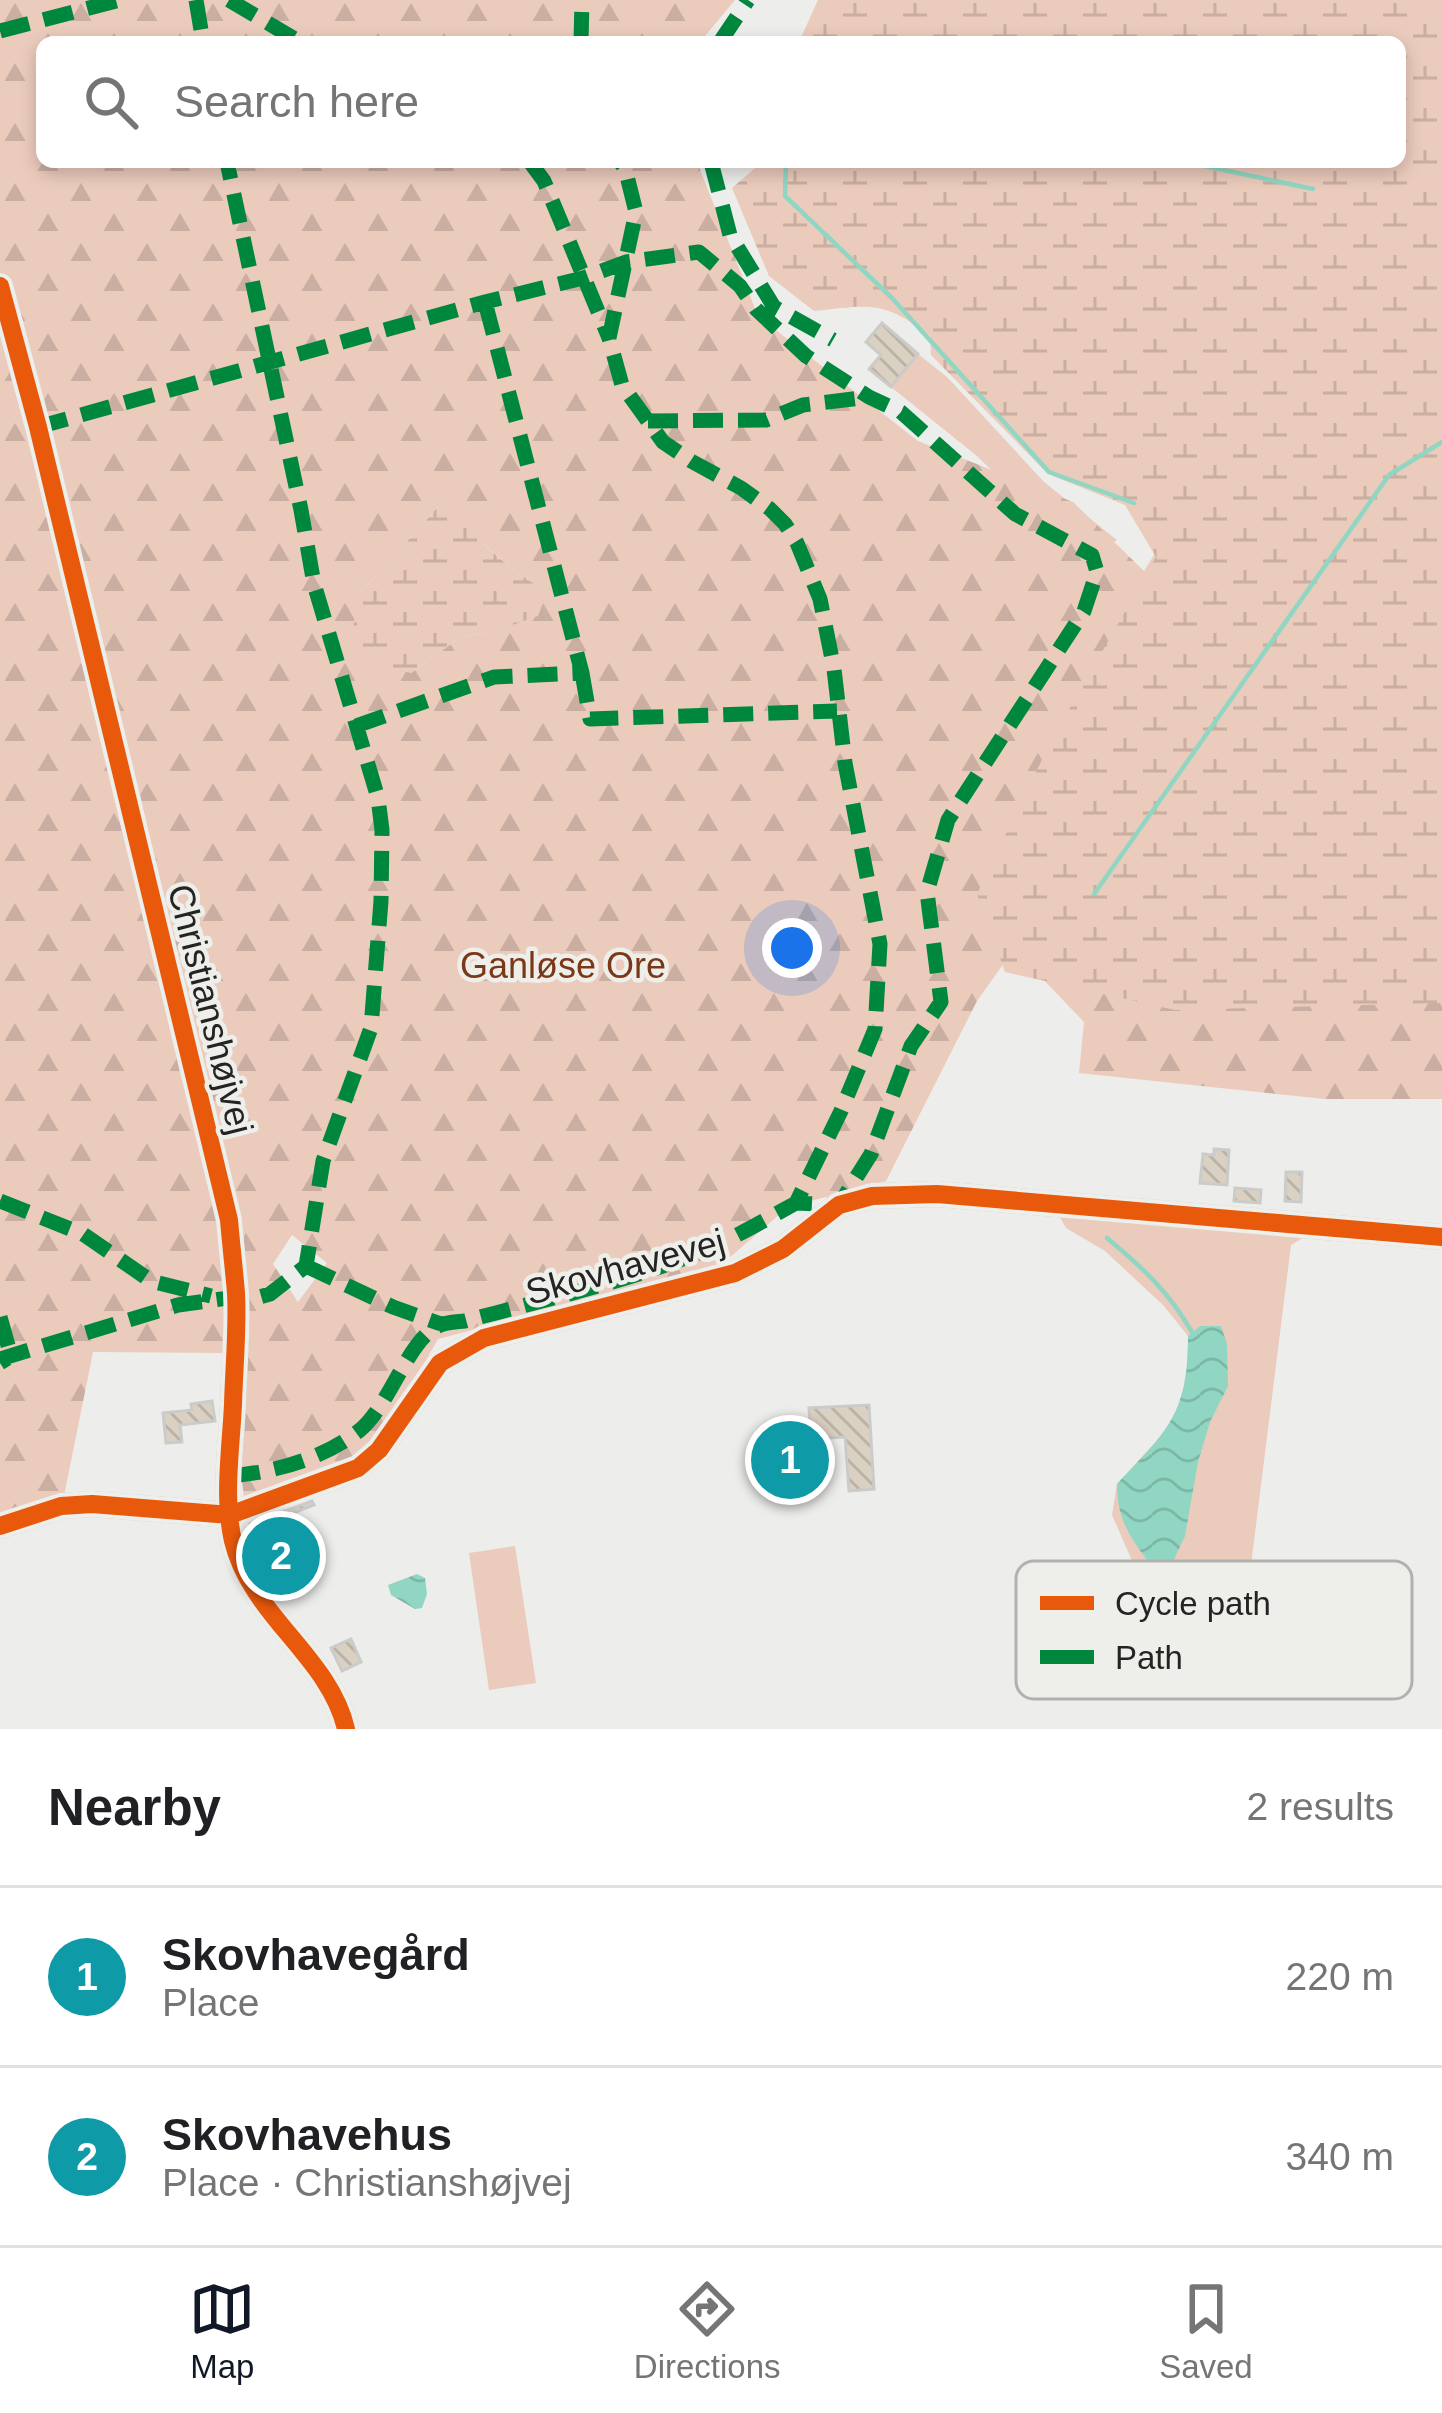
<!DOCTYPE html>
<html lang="en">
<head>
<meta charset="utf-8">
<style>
  :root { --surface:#fff; --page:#f6f6f6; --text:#202124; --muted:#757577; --line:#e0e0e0; --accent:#111827 }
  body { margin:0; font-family:Helvetica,sans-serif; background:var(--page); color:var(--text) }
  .you { position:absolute; left:792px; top:948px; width:42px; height:42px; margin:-30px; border:9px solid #fff; border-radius:50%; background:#1a73e8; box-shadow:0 0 0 18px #1a73e833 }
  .badge { display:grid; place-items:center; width:78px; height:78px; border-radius:50%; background:var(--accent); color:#fff; font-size:39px; font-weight:700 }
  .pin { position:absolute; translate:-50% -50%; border:6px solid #fff; box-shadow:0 3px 12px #0006 }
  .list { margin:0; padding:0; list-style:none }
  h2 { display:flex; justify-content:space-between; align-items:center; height:156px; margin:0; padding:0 48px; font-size:51px }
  h2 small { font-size:39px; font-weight:400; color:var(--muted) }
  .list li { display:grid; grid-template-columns:78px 1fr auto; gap:36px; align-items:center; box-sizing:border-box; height:180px; padding:0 48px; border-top:3px solid var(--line) }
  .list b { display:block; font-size:45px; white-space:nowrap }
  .list p { margin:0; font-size:39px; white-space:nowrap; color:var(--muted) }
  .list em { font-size:39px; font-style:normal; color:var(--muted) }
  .icon { flex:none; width:66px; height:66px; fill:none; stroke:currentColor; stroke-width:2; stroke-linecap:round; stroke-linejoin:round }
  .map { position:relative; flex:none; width:1442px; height:1729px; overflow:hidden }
  .search { position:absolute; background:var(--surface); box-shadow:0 6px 18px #0003; left:36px; right:36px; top:36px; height:132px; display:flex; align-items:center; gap:30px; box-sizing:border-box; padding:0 42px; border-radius:18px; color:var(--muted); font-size:45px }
  .sheet { height:516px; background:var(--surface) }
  nav { display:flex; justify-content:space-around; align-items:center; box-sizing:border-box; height:168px; border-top:3px solid var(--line); background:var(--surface); font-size:33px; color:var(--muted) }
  nav a { display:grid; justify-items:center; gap:6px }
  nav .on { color:var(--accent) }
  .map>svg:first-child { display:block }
  .green { fill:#ebcbbc }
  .forest { fill:url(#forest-firs); fill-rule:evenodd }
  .wetland { fill:url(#wetland-marsh) }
  .water { fill:url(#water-waves) }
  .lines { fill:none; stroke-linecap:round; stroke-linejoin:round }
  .stream { stroke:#91d6c3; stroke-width:4.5 }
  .building { fill:url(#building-back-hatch); stroke:#cbcbc9; stroke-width:3 }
  .minor-casing { stroke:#c8c8c7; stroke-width:26 }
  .minor { stroke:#fcfcfc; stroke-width:21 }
  .quiet { stroke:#00873e; stroke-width:15; stroke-dasharray:30 15; stroke-linecap:butt }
  .cycleway-casing { stroke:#eeeeea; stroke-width:26 }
  .cycleway { stroke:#e8590c; stroke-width:18 }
  .labels { text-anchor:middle; stroke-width:9; stroke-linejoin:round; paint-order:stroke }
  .park-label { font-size:36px; fill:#7c3816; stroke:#eeeeea }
  .street-label { font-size:36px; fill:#242422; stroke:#eeeeea }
  .key { fill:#eeeeea; stroke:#b1b1ae; stroke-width:3 }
  .key-label { font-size:33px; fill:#242422 }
</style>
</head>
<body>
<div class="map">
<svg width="1442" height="1729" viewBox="0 0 1442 1729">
  <defs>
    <pattern id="forest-firs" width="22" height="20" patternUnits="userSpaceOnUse" patternTransform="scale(3)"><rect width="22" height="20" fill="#ebcbbc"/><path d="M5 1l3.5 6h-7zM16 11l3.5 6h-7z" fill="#c9aea1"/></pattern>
    <pattern id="wetland-marsh" width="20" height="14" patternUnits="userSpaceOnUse" patternTransform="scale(3)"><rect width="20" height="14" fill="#ebcbbc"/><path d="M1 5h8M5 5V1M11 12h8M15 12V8" fill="none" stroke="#c9aea1"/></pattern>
    <pattern id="water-waves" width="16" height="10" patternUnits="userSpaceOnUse" patternTransform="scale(3)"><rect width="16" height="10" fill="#91d6c3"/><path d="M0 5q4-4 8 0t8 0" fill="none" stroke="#7db8a7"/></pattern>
    <pattern id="building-back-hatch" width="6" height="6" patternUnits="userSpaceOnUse" patternTransform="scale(3)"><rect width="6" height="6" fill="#dad1c2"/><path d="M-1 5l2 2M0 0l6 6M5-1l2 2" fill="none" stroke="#bbb3a6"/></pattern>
  </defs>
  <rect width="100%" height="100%" fill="#ededeb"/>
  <path class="green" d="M 918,354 L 947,377 L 1044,482 L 1117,540 L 1092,556 L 1028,506 L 977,456 L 891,387 Z
    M 1057,1212 L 1311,1233 L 1291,1245 L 1241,1645 L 1161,1627 L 1112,1515 L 1117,1484 L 1162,1435 L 1180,1407 L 1187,1379 L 1188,1336 L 1163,1305 L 1105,1251 L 1066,1228 Z
    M 515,1546 L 536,1683 L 489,1690 L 469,1553 Z"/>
  <path class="forest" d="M 0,0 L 735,0 L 700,42 L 42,42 L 42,162 L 697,162 L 758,316 L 918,441 L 1073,502 L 1144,571 L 1400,162 L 1400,42 L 1442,0 L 1442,1099 L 1324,1099 L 1079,1073 L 1084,1022 L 1014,949 L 977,1001 L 886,1181 L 788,1207 L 721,1265 L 438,1339 L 371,1457 L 245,1505 L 226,1353 L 93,1352 L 64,1496 L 0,1521 ZM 439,506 L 516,572 L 547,592 L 489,633 L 462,636 L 411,673 L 357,597 ZM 292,1235 L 327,1263 L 298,1302 L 273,1264 Z"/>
  <path class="wetland" d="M 818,0 L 1442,0 L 1442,1003 L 1175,1010 L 1005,972 L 977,894 L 1049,745 L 1156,557 L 1125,505 L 1048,474 L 931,355 L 930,336 C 884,300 870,305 814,311 L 769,276 L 732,188 L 762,162 L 1400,162 L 1400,42 L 799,42 Z
    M 472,505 L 483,544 L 516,572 L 547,592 L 538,616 L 489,633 L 462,636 L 411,673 L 371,664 L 353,631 L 357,597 L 439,506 Z"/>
  <path class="water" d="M 1200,1326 L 1221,1326 L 1227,1344 L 1228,1386 L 1210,1422 L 1198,1462 L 1185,1536 L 1170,1568 L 1154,1569 C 1132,1540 1117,1522 1117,1484 C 1168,1430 1188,1414 1188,1336 Z
    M 417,1574 L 425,1578 L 427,1594 L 422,1608 L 415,1609 L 391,1595 L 388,1585 Z"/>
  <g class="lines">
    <path class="stream" d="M 786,162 L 785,196 L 891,297 L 1049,472 L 1134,503
      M 1186,162 L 1313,189
      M 1094,894 L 1389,475 L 1442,442
      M 1107,1238 C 1143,1268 1168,1291 1192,1332"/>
  </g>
  <path class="building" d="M 882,323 L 918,354 L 891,387 L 869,369 L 881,355 L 866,342 Z
    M 1214,1149 L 1229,1150 L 1227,1185 L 1200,1183 L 1203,1154 L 1214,1155 Z
    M 1286,1172 L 1302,1172 L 1301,1202 L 1285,1201 Z
    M 1235,1188 L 1261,1190 L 1260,1203 L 1234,1201 Z
    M 212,1401 L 215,1421 L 180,1425 L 182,1442 L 166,1443 L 163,1413 L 192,1410 L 191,1404 Z
    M 869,1405 L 874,1489 L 849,1491 L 845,1437 L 811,1439 L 809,1408 Z
    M 800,1443 L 802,1476 L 780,1477 L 778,1444 Z
    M 312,1501 L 314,1505 L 280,1518 L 290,1542 L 294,1541 L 301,1558 L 268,1571 L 250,1524 Z
    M 351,1639 L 361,1662 L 342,1671 L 331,1648 Z"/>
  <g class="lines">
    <defs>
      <path id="minor" d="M 0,286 L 38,427 L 229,1220 C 231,1244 234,1269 236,1293 C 238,1329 234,1367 233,1404 C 231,1448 223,1497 233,1541 C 251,1616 329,1656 346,1729
        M 0,1526 L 61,1506 L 92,1504 L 230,1515 L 358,1468 L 379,1450 L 440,1363 L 484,1338 L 735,1273 L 783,1249 L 839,1205 L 872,1196 L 937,1194 L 1442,1237"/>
    </defs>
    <use href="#minor" class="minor-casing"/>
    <use href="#minor" class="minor"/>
    <path class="quiet" d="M 196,0 L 203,42
      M 229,0 L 300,42
      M 0,31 L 120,0
      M 581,42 L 582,0
      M 720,42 L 748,0
      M 530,162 L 544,181 L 609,338
      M 711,162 L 730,235 L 774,307 L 833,340
      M 648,421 L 766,420 L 803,405 L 869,397
      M 38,427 L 485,302 L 583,278 L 626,262 L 699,252 L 740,286 L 756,309 L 806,356 L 869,397 L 901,412 L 1015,514 L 1092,555 L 1097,572 L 1084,611 L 948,820 L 927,892 L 941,1002 L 911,1046 L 871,1154 L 839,1205 L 796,1203 L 841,1111 L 875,1029 L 880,944 L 845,763 L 834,669 L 820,599 L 797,543 L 785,524 L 770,509 L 741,488 L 691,461 L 663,442 L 622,385 L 609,338 L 636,212 L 625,168 L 620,162
      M 582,673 L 590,719 L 837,711
      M 356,726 L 494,677 L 582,673 L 485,302
      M 0,1201 L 83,1234 L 151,1281 L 211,1296
      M 306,1266 L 393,1307 L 441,1324
      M 0,1317 L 11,1356 L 0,1363
      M 0,1359 L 178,1305 L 236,1297 L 256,1298 L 270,1294 L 306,1266 L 323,1161 L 371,1028 L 381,901 L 382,830 L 378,798 L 314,584 L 301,510 L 227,162
      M 230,1476 C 275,1472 323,1459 360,1430 C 390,1405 408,1340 438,1326 C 446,1322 456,1322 465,1321 C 540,1301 616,1284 688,1257 C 726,1243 761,1222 796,1203"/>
    <defs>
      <path id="cycleway" d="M 0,286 L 38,427 L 229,1220 C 231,1244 234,1269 236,1293 C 238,1329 234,1367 233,1404 C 231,1448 223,1497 233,1541 C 251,1616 329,1656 346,1729
        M 0,1526 L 61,1506 L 92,1504 L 230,1515 L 358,1468 L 379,1450 L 440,1363 L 484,1338 L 735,1273 L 783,1249 L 839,1205 L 872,1196 L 937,1194 L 1442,1237"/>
    </defs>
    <use href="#cycleway" class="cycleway-casing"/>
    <use href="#cycleway" class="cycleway"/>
  </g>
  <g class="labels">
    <g class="park-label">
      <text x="563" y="978">Ganløse Ore</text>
    </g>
    <g class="street-label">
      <text transform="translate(211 1009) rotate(76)" y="13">Christianshøjvej</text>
      <text transform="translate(625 1266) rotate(-15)" y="13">Skovhavevej</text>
    </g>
  </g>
  <rect x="1016" y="1561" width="396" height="138" rx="18" class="key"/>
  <rect x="1040" y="1596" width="54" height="14" fill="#e8590c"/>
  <rect x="1040" y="1650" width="54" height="14" fill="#00873e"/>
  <g class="key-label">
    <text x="1115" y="1615">Cycle path</text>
    <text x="1115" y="1669">Path</text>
  </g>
</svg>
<div class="you"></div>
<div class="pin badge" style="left:790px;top:1460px;background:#0f9aa8">1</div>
<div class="pin badge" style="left:281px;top:1556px;background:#0f9aa8">2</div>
<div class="search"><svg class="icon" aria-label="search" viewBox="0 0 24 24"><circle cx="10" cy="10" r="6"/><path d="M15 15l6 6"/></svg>Search here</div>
</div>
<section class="sheet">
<h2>Nearby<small>2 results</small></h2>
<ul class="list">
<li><span class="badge" style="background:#0f9aa8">1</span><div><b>Skovhavegård</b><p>Place</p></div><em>220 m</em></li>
<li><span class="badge" style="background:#0f9aa8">2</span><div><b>Skovhavehus</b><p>Place · Christianshøjvej</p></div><em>340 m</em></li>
</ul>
</section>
<nav>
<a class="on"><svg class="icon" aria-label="map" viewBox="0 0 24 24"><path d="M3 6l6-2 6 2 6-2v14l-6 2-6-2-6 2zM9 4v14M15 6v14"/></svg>Map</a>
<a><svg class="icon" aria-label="directions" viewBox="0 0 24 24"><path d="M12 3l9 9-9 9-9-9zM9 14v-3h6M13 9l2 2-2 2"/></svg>Directions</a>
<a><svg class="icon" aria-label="saved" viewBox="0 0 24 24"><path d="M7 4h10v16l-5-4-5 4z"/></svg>Saved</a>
</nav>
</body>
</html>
